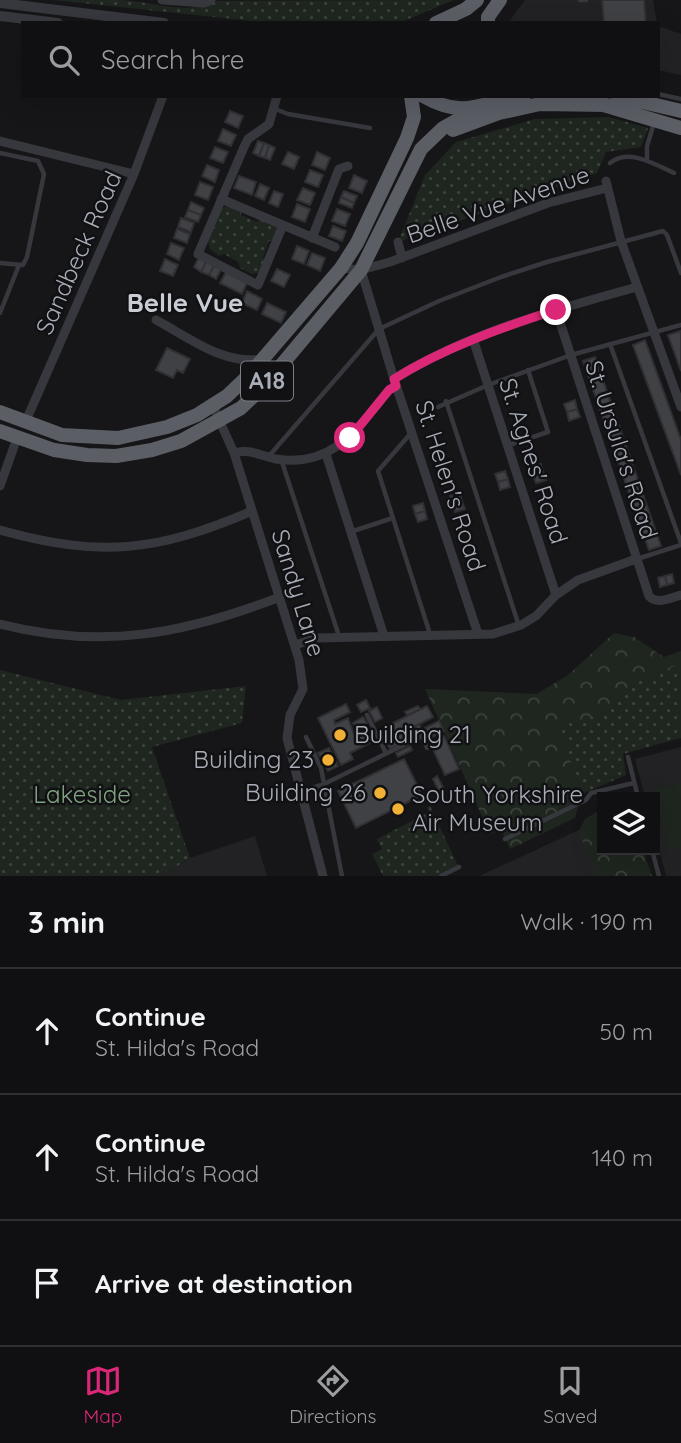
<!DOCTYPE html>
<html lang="en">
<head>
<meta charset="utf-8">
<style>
  :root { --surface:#101012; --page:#1e1e20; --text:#f1f3f6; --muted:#9c9d9f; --line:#303032; --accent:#db2777 }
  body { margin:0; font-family:Quicksand,sans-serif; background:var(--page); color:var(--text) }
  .controls { position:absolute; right:21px; bottom:21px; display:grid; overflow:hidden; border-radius:0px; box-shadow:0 7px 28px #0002 }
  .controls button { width:63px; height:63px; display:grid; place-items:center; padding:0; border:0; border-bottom:2px solid var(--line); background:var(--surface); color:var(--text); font:35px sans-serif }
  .stop { position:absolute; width:21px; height:21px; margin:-16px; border:5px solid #db2777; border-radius:50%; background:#fff }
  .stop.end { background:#db2777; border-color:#fff; box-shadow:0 2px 7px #0008 }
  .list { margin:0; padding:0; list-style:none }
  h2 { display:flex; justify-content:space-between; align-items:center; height:91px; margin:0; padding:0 28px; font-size:30px }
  h2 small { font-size:23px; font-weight:400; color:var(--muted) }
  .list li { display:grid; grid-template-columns:46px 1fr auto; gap:21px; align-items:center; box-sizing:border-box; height:126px; padding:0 28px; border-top:2px solid var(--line) }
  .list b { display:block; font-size:26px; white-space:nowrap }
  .list p { margin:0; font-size:23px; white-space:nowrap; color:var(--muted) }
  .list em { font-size:23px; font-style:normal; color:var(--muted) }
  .icon { flex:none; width:38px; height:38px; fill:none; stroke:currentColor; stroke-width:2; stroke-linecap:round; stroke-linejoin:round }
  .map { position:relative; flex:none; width:681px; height:876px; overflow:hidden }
  .search { position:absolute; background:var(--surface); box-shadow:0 7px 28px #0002; left:21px; right:21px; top:21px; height:77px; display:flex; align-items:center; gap:18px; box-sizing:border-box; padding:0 24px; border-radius:0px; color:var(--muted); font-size:26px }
  .sheet { height:469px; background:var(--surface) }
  nav { display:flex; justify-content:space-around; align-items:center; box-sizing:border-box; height:98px; border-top:2px solid var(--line); background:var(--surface); font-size:19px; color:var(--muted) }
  nav a { display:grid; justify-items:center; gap:4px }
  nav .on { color:var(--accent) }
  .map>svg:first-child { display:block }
  .built { fill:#222225 }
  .grass { fill:url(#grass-dots) }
  .forest { fill:url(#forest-crowns) }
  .pitch { fill:#1e261f }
  .building { fill:#404145; stroke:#303034; stroke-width:2 }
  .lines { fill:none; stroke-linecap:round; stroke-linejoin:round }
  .service { stroke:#37383d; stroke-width:4.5 }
  .minor { stroke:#37383d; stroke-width:9 }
  .tertiary { stroke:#37383d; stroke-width:10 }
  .trunk { stroke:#5b5e65; stroke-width:14 }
  .route { stroke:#db2777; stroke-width:9 }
  .poi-dot { fill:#f2b134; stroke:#111113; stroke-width:2.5 }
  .labels { text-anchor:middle; stroke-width:5; stroke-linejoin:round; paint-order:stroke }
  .shield { fill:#111113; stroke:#7b7e86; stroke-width:2 }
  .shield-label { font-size:23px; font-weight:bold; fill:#a8adb8 }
  .street-label { font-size:24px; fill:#a8adb8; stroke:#111113 }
  .poi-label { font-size:24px; fill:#a8adb8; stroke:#111113; text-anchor:start }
  .park-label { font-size:24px; fill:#7fa381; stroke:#111113 }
  .neighbourhood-label { font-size:26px; font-weight:bold; fill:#c9ccd4; stroke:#111113 }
</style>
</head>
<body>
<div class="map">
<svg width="681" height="876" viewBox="0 0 681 876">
  <defs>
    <pattern id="grass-dots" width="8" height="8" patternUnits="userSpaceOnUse" patternTransform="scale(1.75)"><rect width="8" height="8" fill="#1e261f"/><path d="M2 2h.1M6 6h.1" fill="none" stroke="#3c433d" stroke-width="1.8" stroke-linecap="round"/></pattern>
    <pattern id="forest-crowns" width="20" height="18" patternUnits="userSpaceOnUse" patternTransform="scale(1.75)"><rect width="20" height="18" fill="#1e261f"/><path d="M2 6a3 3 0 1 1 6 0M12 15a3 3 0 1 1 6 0" fill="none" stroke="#3c433d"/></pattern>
  </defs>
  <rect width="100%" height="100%" fill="#161618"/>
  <path class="built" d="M 525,0 L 653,0 L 657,23 L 508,23 Z
    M 658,26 L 681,34 L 681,75 L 658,70 Z
    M 681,747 L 681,876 L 666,876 L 655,832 L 655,797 L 645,797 L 635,759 Z
    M 581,829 L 603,876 L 479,876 Z
    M 255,836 L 267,876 L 162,876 L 190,858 Z"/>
  <path class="grass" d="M 54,0 C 76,0 98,0 120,0 C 150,1 189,16 217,1 L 454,0 L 399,23 L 271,23 Z
    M 609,117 L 648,128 L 641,147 L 606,152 L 597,173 L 398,242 L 425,175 L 456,142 L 535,119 Z
    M 228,205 L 241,210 L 241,215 L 257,222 L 261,218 L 276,225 L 278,228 L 274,240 L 269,241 L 263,257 L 265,261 L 260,273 L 252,274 L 240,268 L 238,262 L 224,254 L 219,256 L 210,249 L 207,238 L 210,236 L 218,220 L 216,217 L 221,209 Z
    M 681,651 L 681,738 L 623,754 L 626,775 L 582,794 L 556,722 L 629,686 Z
    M 0,670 L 121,700 L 246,686 L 242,723 L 152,747 L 190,858 L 162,876 L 0,876 Z
    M 430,806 L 458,866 L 437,876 L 383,876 L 372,854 L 382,849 L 377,839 L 429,812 L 427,807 Z"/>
  <path class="forest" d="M 614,633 L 634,637 L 664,657 L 681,651 L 681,663 L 629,686 L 606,713 L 574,722 L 557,722 L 582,794 L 575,818 L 510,849 L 501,830 L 490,834 L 425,689 L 536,694 L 567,676 Z
    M 602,809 L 602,850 L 643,850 L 652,876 L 597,876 L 593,860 L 578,833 L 585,819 Z"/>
  <path class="pitch" d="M 681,783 L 681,847 L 669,850 L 653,790 Z"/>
  <path class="building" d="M 602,0 L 644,0 L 646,23 L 604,23 Z
    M 230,111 L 243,116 L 238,128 L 225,122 Z
    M 223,129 L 236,135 L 231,146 L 218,141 Z
    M 258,141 L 264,143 L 259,156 L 253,153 Z
    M 264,143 L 269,145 L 265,158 L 259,156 Z
    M 269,145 L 275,148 L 270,160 L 265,158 Z
    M 215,147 L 228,152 L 223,163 L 210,158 Z
    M 288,152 L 299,157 L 294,169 L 282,164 Z
    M 317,152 L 330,158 L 325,170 L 312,165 Z
    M 207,165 L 219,170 L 215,182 L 202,176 Z
    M 310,170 L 323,175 L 318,187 L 305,182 Z
    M 354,175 L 367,181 L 362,193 L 349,188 Z
    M 239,176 L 256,182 L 252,195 L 234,188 Z
    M 200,182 L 213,187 L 208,200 L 195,195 Z
    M 260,184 L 269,188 L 264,200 L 255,196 Z
    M 303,188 L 315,193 L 310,205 L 297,200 Z
    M 274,191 L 283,194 L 278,207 L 269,203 Z
    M 344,191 L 357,196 L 354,203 L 341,197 Z
    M 341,197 L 354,203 L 352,208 L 339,203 Z
    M 191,202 L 204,208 L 201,215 L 188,210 Z
    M 297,204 L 310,209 L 305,222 L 292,217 Z
    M 337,209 L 350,214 L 345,226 L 332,221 Z
    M 188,210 L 201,215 L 198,222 L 185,217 Z
    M 181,218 L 194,223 L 191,232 L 178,227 Z
    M 333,226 L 346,231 L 342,241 L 329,236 Z
    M 177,229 L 190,234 L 187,243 L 174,238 Z
    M 171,243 L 184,248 L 179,260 L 167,254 Z
    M 297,246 L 309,251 L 304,264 L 292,259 Z
    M 312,253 L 325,258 L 320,271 L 307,265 Z
    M 199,257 L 207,260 L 201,272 L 194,267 Z
    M 165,259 L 178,265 L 173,276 L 160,271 Z
    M 207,260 L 215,264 L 209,275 L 201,272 Z
    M 215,264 L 222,268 L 216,279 L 209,275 Z
    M 277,269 L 290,275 L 284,287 L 271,281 Z
    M 226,272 L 247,283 L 242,294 L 220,283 Z
    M 247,291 L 262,299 L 257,310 L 242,303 Z
    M 267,303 L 286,312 L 281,323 L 262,314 Z
    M 680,331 L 681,335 L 681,371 L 668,335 Z
    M 645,340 L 681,440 L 681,475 L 633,345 Z
    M 167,348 L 190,359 L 183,373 L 177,370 L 173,378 L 156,370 Z
    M 595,357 L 661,546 L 649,550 L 583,361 Z
    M 575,400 L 577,409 L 567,412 L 564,404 Z
    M 577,409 L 580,417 L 569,421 L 567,412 Z
    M 541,464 L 543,472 L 533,475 L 531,467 Z
    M 505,471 L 508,479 L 498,482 L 495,474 Z
    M 543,472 L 546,480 L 536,483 L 533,475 Z
    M 508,479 L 510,487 L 500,490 L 498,482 Z
    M 460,493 L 462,501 L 453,504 L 450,496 Z
    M 462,501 L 465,509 L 455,512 L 453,504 Z
    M 423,503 L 425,511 L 415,514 L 413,506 Z
    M 425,511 L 427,519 L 418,522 L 415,514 Z
    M 672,574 L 674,583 L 667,585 L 665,576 Z
    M 665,576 L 667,585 L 660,587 L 658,578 Z
    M 366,700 L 370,708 L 361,712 L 357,705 Z
    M 346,704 L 350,712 L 334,720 L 335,724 L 348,718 L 355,737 L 364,732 L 370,743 L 350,753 L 353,759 L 341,765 L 318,718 Z
    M 418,706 L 420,709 L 407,715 L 405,712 Z
    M 427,706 L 433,717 L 393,738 L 387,726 Z
    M 377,707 L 382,718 L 375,722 L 369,711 Z
    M 363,717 L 367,723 L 356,729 L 353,723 Z
    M 439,721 L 444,731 L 430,738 L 425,728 Z
    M 419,724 L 423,732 L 390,749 L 386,741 Z
    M 368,729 L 374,741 L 370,743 L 364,731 Z
    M 444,736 L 459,769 L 445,775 L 430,743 Z
    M 410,746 L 412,750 L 398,757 L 396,753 Z
    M 329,748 L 338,766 L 328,771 L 318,753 Z
    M 404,759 L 422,795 L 356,828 L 338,791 Z
    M 437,776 L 445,791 L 440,793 L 433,779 Z"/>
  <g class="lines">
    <path class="service" d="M 580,0 L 586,0
      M 658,94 L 681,99
      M 275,109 L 288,114 L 370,128
      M 0,153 L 38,161 L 44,174 L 27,257 L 23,265 L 0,263
      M 647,160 L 647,146 L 654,123
      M 610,163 C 628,148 655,164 674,173
      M 0,313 L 19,265
      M 610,344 L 681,543
      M 446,401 L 519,626
      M 438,407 L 488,385 L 571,355 L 681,325
      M 411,433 L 378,471 L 430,634
      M 509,445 L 548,432 L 528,370
      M 269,456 L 379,329 L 439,301 L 501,277 L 547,262 L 663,231 L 667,235 L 681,273
      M 281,459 L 339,636
      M 350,532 L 393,518
      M 637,559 L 681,545
      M 367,715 L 386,753
      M 306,737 L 321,768 L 342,876
      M 628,757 L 638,797
      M 301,792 L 324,784 L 422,736 L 427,748
      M 505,839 L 586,800 L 591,793 L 634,783
      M 652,850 L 659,876
      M 441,876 L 459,867"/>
    <path class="minor" d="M 162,0 L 204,3 L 211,0
      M 277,96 L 269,124 L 248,139 L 244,147 L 198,254 L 258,285 L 283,225
      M 0,141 L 134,174
      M 606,181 L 621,241 L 681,407
      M 221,199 L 335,247
      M 312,238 L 339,169 L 348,166
      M 398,242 L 402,258
      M 341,268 L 361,270 L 390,262 L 548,203 L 607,188
      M 361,270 L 394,379 L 478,634
      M 556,310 L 649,596 C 657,605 670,598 681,595
      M 156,320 C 190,338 223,365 262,359
      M 473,339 L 556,595
      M 394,379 C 468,333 553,310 637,287
      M 213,406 L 234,453 L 299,660 L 303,689 L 290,715 L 287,738 L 323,876
      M 25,423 L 134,174 L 163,96
      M 234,453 C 248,448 262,456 276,459 C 333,468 357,429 389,390 L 396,386
      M 326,454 L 384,636
      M 0,486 L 17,438
      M 0,530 C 101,558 156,552 252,511
      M 0,624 C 102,650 184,634 280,597
      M 295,645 L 317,638 L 493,634 L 521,625 L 536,616 L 556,595 L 578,580 L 636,559"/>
    <path class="tertiary" d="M 0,3 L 164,23
      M 0,16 L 58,23"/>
    <path class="trunk" d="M 436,23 L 466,9 L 477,0
      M 488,23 L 488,17 L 500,0
      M 423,96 C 467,121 481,101 524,96
      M 617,96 L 681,111
      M 600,104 L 681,128
      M 453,130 L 499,113 L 540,104 L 607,105
      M 0,412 L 62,435 L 118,438 L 167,427 L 197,415 L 227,396 L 249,375 L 341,268 L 357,243 L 407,138 L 414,117 L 411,96
      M 0,431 L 54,450 L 87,455 L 116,456 L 152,450 L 181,441 L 241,408 L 263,387 L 361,270 L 421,149 L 443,128 L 477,109"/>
  </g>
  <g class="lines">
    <path class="route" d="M 350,438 L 389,390 L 396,386 L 394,379 C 444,348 500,328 556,310"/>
  </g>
  <g class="poi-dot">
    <circle cx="340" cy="735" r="7"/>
    <circle cx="328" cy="760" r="7"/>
    <circle cx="380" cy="793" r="7"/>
    <circle cx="398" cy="809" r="7"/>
  </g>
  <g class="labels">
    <rect class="shield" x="241" y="361.5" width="52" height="39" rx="5"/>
    <g class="shield-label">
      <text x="267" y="389">A18</text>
    </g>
    <g class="street-label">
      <text transform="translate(498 205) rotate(-19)" y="8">Belle Vue Avenue</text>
      <text transform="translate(79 253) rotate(-66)" y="8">Sandbeck Road</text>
      <text transform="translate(621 450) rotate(72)" y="8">St. Ursula's Road</text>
      <text transform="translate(533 461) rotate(72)" y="8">St. Agnes' Road</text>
      <text transform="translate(450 486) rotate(72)" y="8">St. Helen's Road</text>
      <text transform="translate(298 593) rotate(73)" y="8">Sandy Lane</text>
    </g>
    <g class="poi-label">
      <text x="354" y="743">Building 21</text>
      <text x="314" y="768" text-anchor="end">Building 23</text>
      <text x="366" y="801" text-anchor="end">Building 26</text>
      <text x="412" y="803">South Yorkshire<tspan x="412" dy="28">Air Museum</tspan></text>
    </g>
    <g class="park-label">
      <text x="82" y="803">Lakeside</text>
    </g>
    <g class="neighbourhood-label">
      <text x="185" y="312">Belle Vue</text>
    </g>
  </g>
</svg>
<div class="controls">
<button><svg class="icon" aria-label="layers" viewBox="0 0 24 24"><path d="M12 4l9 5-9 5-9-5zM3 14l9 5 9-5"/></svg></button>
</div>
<div class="stop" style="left:350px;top:438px"></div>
<div class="stop end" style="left:556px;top:310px"></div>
<div class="search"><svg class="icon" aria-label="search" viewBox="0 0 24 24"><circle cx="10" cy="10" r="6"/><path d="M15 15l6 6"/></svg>Search here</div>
</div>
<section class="sheet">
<h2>3 min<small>Walk · 190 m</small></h2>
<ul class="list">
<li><svg class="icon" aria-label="ahead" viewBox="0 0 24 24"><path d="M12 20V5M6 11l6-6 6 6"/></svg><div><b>Continue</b><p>St. Hilda's Road</p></div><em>50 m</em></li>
<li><svg class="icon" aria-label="ahead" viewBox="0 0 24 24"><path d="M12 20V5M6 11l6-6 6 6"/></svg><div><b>Continue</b><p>St. Hilda's Road</p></div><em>140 m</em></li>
<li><svg class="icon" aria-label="arrive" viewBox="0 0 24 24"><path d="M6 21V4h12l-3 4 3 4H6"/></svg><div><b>Arrive at destination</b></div></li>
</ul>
</section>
<nav>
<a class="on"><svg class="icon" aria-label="map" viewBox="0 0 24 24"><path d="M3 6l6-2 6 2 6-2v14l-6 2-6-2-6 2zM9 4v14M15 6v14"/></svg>Map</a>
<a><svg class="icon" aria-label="directions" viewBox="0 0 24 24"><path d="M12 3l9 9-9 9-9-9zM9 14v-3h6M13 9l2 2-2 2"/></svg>Directions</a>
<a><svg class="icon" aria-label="saved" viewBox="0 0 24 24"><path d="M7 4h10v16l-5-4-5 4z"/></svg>Saved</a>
</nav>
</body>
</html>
